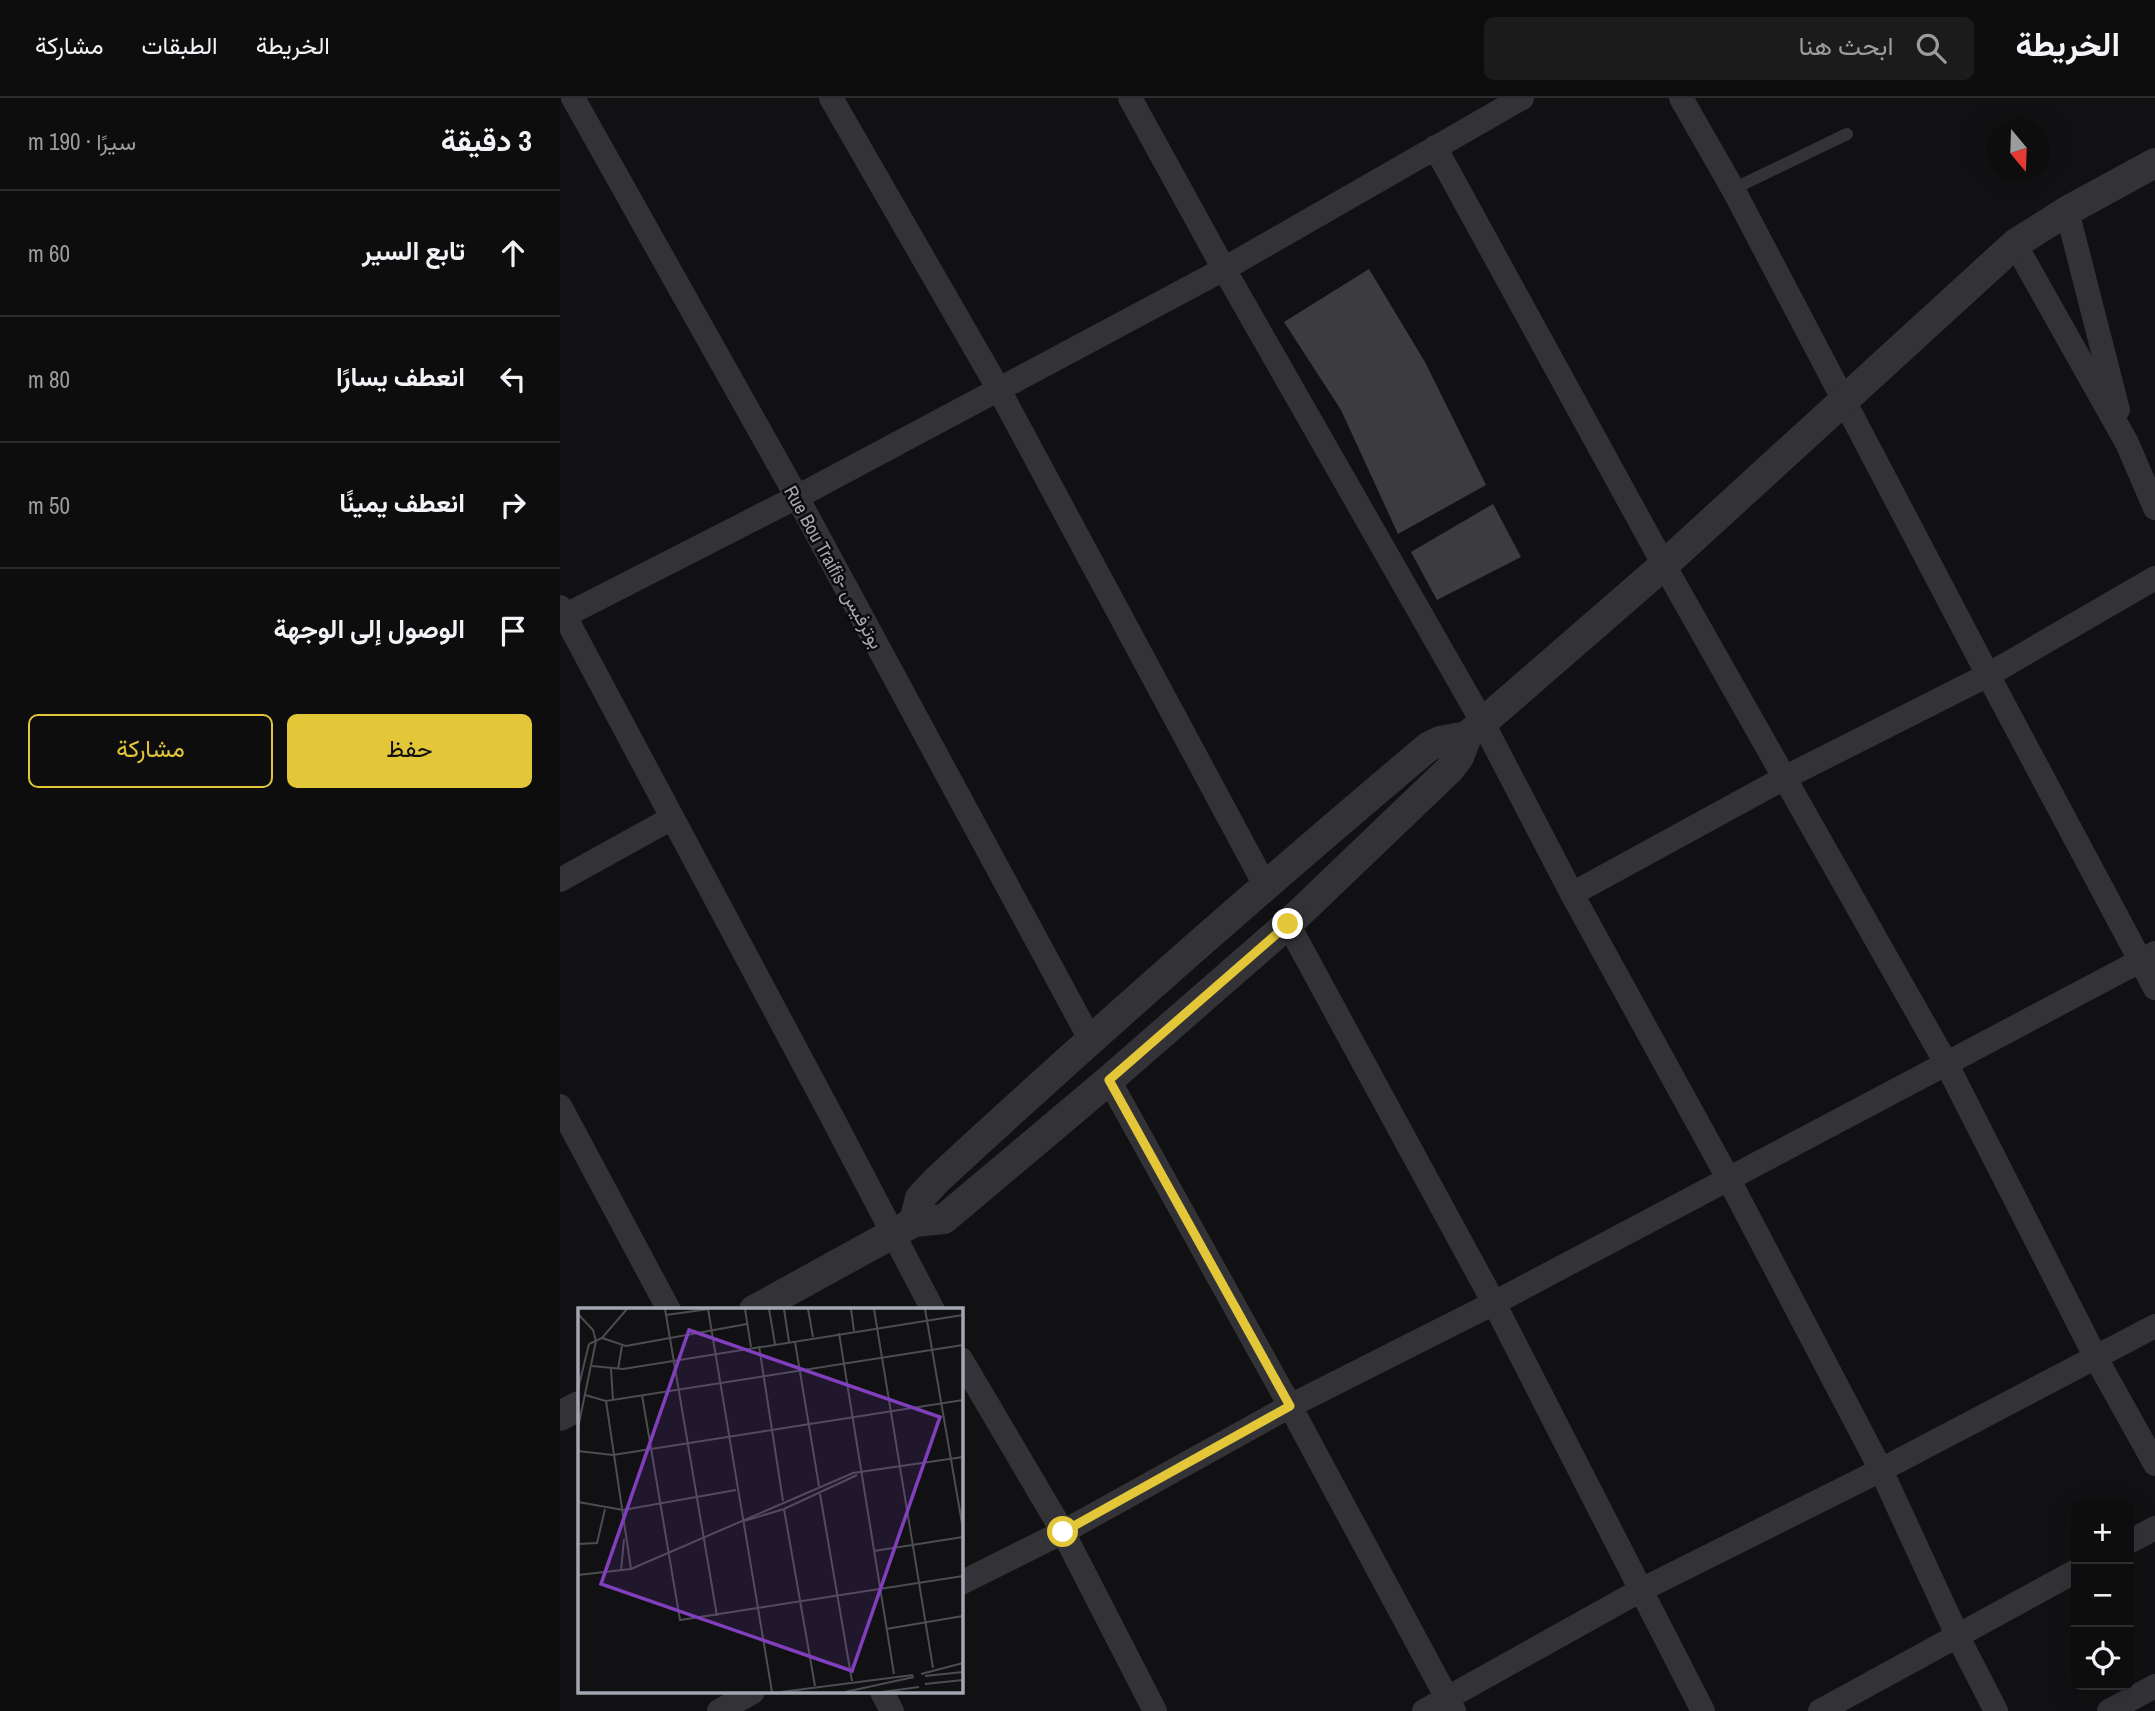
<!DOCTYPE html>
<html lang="ar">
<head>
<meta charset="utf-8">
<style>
  :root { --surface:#0d0d0e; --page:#1b1b1c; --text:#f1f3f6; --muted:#9a9c9e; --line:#2d2d2e; --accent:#e3c738 }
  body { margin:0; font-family:"Archivo Narrow",Vazirmatn,sans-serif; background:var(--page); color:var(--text); direction:rtl }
  .controls { position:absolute; right:21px; bottom:21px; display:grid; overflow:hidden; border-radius:10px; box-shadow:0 7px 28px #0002 }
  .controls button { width:63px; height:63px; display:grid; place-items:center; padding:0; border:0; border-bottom:2px solid var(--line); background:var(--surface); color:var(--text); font:35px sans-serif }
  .compass { position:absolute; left:1427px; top:21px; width:63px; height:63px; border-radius:50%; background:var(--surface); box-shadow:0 7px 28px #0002; rotate:161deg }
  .stop { position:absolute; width:21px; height:21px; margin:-16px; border:5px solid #e3c738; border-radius:50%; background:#fff }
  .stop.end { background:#e3c738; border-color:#fff; box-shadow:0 2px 7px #0008 }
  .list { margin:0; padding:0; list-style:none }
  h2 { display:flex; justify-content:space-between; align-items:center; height:91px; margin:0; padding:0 28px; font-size:30px }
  h2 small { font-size:23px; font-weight:400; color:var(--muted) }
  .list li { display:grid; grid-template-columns:46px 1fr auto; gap:21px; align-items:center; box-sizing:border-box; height:126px; padding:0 28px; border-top:2px solid var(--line) }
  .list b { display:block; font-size:26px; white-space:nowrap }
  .list em { font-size:23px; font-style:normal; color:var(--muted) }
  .actions { display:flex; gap:14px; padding:21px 28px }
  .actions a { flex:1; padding:16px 0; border:2px solid var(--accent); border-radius:10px; text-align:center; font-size:24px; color:var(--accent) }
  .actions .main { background:var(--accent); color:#111 }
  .icon { flex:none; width:38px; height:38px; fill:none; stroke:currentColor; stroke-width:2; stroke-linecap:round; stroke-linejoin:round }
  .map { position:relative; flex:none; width:1595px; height:1613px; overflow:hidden; direction:ltr }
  header { display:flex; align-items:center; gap:42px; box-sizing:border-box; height:98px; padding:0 35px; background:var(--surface); border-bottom:2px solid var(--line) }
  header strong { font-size:33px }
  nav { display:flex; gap:38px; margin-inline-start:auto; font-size:24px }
  .search { width:490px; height:63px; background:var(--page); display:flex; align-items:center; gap:18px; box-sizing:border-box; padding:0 24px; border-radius:10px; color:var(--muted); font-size:26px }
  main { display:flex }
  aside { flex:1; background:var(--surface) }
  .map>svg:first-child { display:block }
  .building { fill:#3c3b3f }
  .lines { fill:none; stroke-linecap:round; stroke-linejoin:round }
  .service { stroke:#333237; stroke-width:12 }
  .minor { stroke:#333237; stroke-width:24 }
  .tertiary { stroke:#333237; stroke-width:30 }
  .route { stroke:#e3c738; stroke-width:9 }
  .labels { text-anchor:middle; stroke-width:5; stroke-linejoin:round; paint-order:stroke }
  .street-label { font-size:19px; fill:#a4a6b2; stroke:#0c0c0d }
  .inset-road { fill:none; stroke:#4c4d53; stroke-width:2 }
  .view { fill:#813ebd; fill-opacity:0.15; stroke:#813ebd; stroke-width:3.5 }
  .inset-edge { fill:none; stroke:#a4a6b2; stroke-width:3.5 }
</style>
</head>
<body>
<header>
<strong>الخريطة</strong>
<div class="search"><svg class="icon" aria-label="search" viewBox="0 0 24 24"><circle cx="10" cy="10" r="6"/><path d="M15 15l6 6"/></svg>ابحث هنا</div>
<nav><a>الخريطة</a><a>الطبقات</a><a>مشاركة</a></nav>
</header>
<main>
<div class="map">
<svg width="1595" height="1613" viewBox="0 0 1595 1613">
  <rect width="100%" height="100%" fill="#111113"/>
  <path class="building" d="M 809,171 L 865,264 L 926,387 L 838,436 L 781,312 L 724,224 Z
    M 933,406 L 961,459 L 877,502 L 851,454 Z"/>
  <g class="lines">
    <path class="service" d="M 1173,91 L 1287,36"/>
    <path class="minor" d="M 13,0 L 237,399 L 530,941
      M 271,0 L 438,290 L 705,787
      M 570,0 L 664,171 L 923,625 L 1012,796 L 1168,1080 L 1321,1372 L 1398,1539 L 1436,1613
      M 1121,0 L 1173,91 L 1428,577 L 1595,890
      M 875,49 L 1104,467 L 1386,965 L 1536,1260 L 1595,1366
      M 1507,113 L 1558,312
      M 1455,146 L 1567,345 L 1595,410
      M 0,509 L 272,1019 L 373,1212
      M 0,520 L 237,399 L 664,171 L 962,0
      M 0,782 L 112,720
      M 1012,796 L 1226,679 L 1428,577 L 1595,480
      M 728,826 L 934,1205 L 1143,1613
      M 549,982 L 730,1308 L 894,1613
      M 0,1008 L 109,1212
      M 401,1261 L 503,1434 L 595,1613
      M 1569,1444 L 1595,1430
      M 401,1485 L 503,1434 L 730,1308 L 934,1205 L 1595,855
      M 322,1594 L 332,1613
      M 159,1613 L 193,1594
      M 864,1613 L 1081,1492 L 1321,1372 L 1595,1228
      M 1260,1613 L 1516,1473
      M 1549,1613 L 1595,1588"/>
    <path class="tertiary" d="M 354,1124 L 360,1100 L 377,1082 C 537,934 701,790 868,649 L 880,643 L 907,638
      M 194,1212 L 354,1124 L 384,1121 L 549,982 L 728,826 L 889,672 L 899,659 L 907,638 L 1104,467 L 1455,146 L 1507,113 L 1595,65
      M 0,1318 L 19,1308"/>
  </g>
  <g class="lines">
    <path class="route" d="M 503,1434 L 730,1308 L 549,982 L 728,826"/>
  </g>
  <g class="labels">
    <g class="street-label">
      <text transform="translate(274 469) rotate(61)" y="7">Rue Bou Traifis- بوترفيس</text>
    </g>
  </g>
  <g transform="translate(18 1210)">
    <rect width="385" height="385" fill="#111113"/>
    <path class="inset-road" d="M 87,1 L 139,308M 130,1 L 194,384M 167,1 L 173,39M 191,1 L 197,36M 206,1 L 211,34M 230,1 L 235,29M 273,1 L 276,23M 296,1 L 355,360M 347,1 L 385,221M 0,6 L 15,22 L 18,33 L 0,120M 88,7 L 131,1M 261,25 L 316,366M 24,30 L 48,38 L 169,16M 217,34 L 241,178M 11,36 L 24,30 L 49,1M 181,38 L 205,193M 14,58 L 45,61 L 385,7M 33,61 L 35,92M 40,61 L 44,38M 0,81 L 11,36M 7,87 L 28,93 L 385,37M 64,87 L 102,312 L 385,268M 28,93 L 53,261M 0,143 L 35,147 L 385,92M 242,186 L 274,373M 0,194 L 45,202 L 158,182M 206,201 L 237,378M 166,213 L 206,201 L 279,167M 0,236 L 19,235 L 27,201M 296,243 L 385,229M 43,263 L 46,231M 0,267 L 53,261 L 275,165 L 385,149M 308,321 L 385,308M 343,366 L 385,355M 347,368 L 385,364M 347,376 L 385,372M 203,384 L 335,367M 267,384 L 336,369M 304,384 L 341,379"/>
    <path class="view" d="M 111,22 L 362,109 L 274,363 L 23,276 Z"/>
    <rect width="385" height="385" class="inset-edge"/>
  </g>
</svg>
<div class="controls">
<button>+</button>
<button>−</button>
<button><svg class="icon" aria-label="locate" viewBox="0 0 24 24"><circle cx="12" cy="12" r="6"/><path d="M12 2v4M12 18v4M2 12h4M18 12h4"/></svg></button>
</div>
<svg class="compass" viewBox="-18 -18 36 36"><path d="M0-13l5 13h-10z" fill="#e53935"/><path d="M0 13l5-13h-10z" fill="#9a9c9e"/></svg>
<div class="stop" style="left:503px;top:1434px"></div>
<div class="stop end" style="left:728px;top:826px"></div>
</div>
<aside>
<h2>3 دقيقة<small>سيرًا · 190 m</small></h2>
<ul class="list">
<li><svg class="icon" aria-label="ahead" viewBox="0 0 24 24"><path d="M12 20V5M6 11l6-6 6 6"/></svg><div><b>تابع السير</b></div><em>60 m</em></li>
<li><svg class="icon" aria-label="left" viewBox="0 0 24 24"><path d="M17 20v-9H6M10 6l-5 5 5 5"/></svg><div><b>انعطف يسارًا</b></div><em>80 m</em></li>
<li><svg class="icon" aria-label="right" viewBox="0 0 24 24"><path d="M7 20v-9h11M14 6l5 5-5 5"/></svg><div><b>انعطف يمينًا</b></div><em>50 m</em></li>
<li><svg class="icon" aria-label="arrive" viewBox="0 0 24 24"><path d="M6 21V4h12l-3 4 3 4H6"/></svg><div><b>الوصول إلى الوجهة</b></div></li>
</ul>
<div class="actions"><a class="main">حفظ</a><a>مشاركة</a></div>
</aside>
</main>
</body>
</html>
